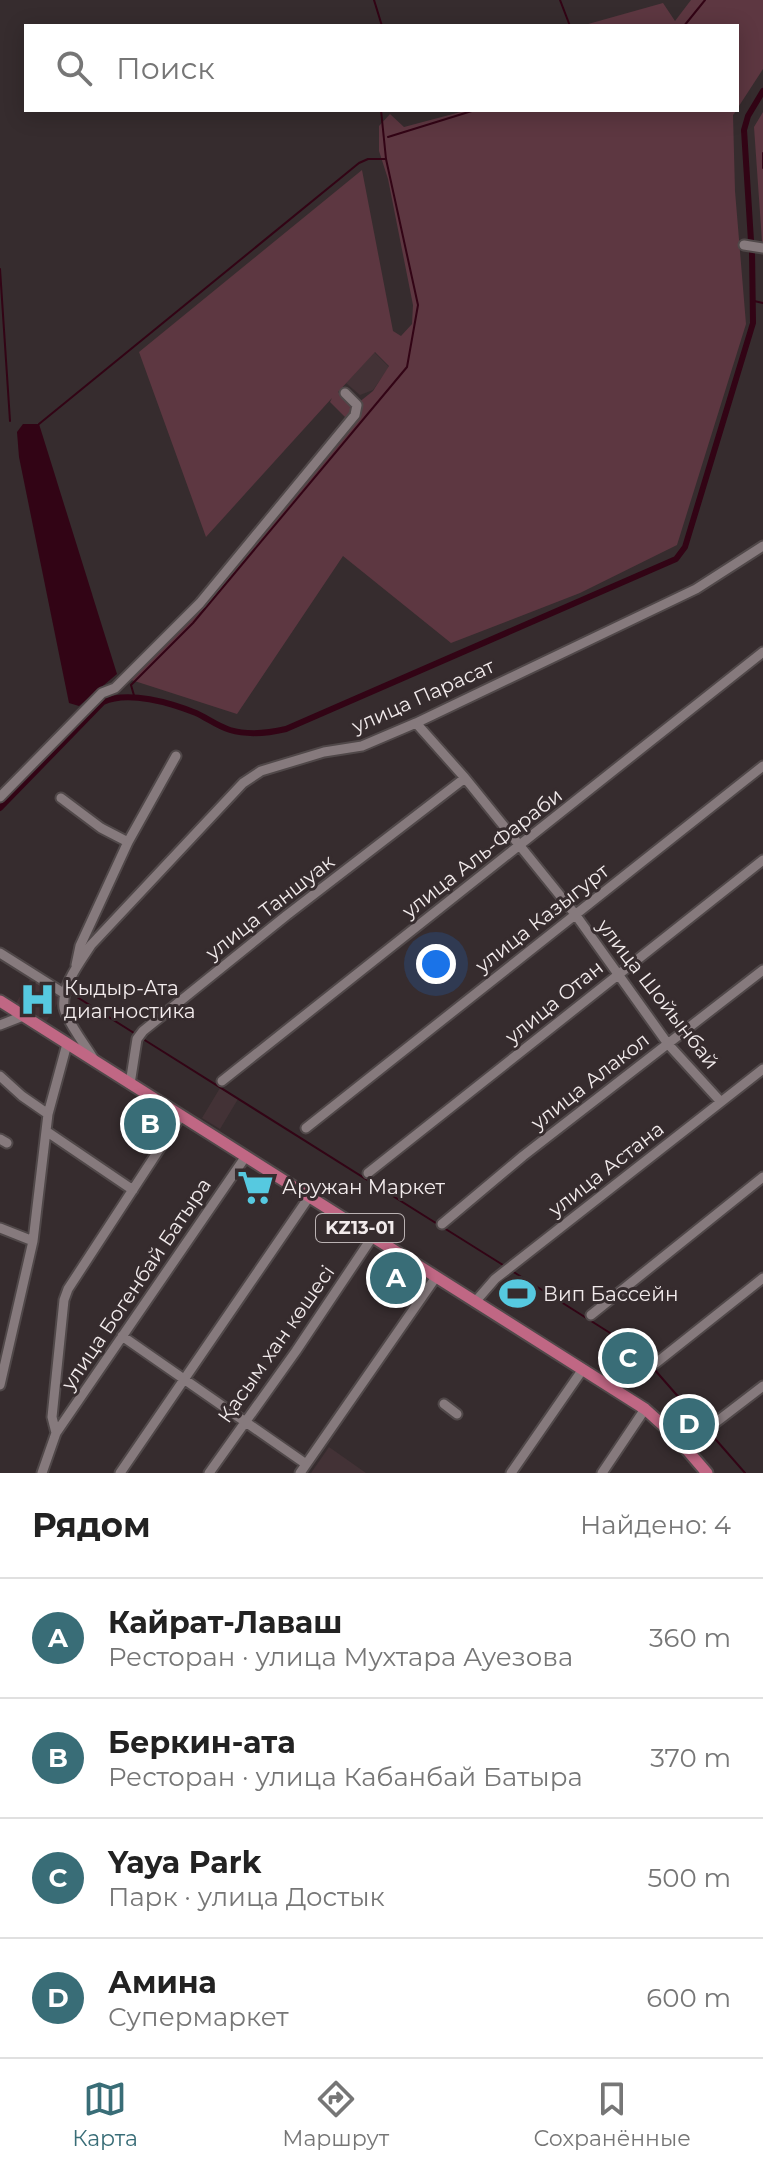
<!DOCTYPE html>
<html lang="ru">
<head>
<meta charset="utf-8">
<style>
  :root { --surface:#fff; --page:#f6f6f6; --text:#222; --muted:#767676; --line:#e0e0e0; --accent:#396d77 }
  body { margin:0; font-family:Montserrat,sans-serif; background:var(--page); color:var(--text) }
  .you { position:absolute; left:436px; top:964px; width:28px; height:28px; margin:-20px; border:6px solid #fff; border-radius:50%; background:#1a73e8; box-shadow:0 0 0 12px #1a73e833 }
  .badge { display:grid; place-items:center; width:52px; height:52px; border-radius:50%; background:var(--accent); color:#fff; font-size:26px; font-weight:700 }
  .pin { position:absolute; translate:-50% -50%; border:4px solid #fff; box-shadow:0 2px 8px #0006 }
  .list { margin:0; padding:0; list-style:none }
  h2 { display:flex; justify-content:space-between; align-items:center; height:104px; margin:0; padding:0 32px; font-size:34px }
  h2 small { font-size:26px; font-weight:400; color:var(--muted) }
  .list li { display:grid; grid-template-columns:52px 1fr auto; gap:24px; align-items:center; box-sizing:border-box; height:120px; padding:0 32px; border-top:2px solid var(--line) }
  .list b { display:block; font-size:30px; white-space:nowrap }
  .list p { margin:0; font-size:26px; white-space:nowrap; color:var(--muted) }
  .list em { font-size:26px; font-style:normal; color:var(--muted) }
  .icon { flex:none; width:44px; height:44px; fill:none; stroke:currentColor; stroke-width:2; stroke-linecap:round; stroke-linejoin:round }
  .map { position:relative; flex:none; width:763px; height:1473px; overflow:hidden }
  .search { position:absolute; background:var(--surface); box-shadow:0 4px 20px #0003; left:24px; right:24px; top:24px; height:88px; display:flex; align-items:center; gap:20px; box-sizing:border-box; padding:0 28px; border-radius:0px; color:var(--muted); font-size:30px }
  .sheet { height:584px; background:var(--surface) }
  nav { display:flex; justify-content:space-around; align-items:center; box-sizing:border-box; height:112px; border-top:2px solid var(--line); background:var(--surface); font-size:22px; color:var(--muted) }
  nav a { display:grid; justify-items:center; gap:4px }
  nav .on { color:var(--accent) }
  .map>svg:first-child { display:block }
  .built { fill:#433236 }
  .green { fill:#5d3741; fill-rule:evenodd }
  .water { fill:#320415 }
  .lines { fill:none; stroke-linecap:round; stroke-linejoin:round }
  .stream { stroke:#320415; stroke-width:2 }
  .canal { stroke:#320415; stroke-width:6 }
  .minor-casing { stroke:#504849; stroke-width:13 }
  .major-casing { stroke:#504849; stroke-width:15 }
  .minor { stroke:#867a7d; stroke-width:9 }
  .major { stroke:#c06784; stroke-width:11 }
  .labels { text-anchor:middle; stroke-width:6; stroke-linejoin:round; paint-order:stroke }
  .shield { fill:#362c2e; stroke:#bab2b3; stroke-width:2 }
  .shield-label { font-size:18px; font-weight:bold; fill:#f2ebec }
  .street-label { font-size:20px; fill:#f2ebec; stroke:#362c2e }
  .poi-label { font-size:20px; fill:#f2ebec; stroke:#362c2e; text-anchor:start }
</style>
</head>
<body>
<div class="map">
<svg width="763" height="1473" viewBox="0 0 763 1473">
  <rect width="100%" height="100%" fill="#362c2e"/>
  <path class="built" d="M 374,352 L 389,367 L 373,390 L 360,395 L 346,383 Z
    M 31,977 L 54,992 L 60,999 L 45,1024 L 15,1005 Z
    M 220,1088 L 238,1099 L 220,1129 L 202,1118 Z
    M 329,1447 L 366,1473 L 311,1473 Z"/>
  <path class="green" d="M 691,0 L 763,0 L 763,69 L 737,109 L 737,26 L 581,26 L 663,3 L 675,21 Z
    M 468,110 L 737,110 L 733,115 L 735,191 L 746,324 L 677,545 L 580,593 L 451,643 L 343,556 L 237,714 L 119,676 L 195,601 L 347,419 L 330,402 L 332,398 L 206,537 L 139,352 L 362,170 L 393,331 L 401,336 L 412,324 L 413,305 L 388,179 L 379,151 L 379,126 L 390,114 L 404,127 ZM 375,352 L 389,366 L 373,391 L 353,407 L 338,392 Z
    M 763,112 L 763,256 L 754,127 Z"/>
  <path class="water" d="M 23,424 L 39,424 L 117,674 L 79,706 L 69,703 L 19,457 L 17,432 Z"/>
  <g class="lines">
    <path class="stream" d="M 374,0 L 382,26
      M 560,0 L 570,26
      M 684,26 L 705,0
      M 388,137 L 475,110
      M 763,153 L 763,168
      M 0,269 L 10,421
      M 754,301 L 763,303
      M 39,424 L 359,163 L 368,159 L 385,159
      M 135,699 L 131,685 L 193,623 L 407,367 L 418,305 L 386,159 L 381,110
      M 69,992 L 134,1033
      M 143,1039 L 439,1225
      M 444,1228 L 503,1265
      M 512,1271 L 637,1350 L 649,1364
      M 654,1369 L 745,1473"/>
    <path class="canal" d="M 751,241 L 744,130 L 748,116 L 763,91
      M 0,808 L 103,702 C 128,690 171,703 196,713 C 207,718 217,726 230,730 C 247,735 269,733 286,729 L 676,559 L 685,547 L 753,323 L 752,251"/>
    <defs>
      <path id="minor" d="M 744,245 L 763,248
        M 416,723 L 465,778 L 575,914 L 668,1044 L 721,1102
        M 0,797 L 102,693 L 115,688 L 200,603 L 355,415 L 357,405 L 345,393
        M 61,798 L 101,828 L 128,842
        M 0,953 L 65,994
        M 76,965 L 80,946 L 128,842 L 176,756
        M 0,1025 L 23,1016
        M 93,1058 C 86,1046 67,1022 64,1008 C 61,986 80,962 91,945 L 243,783 L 261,771 L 324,752 L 362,746 L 416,723 L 696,589 L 763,546
        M 0,1076 L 22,1096 L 48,1114
        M 222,1081 L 763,652
        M 130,1084 L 137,1039 L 143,1031 L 287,915 L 465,778
        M 306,1128 L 763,766
        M 46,1131 L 133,1190
        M 0,1139 L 7,1143
        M 368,1173 L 763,860
        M 442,1224 L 523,1156 L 763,970
        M 0,1228 L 33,1241
        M 475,1302 L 495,1279 L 763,1069
        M 591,1315 L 763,1177
        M 122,1336 L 306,1464
        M 656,1363 L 763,1278
        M 0,1385 L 33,1241 L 48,1114 L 67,1044
        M 444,1404 L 457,1414
        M 711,1426 L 763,1386
        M 56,1433 L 52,1417 L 64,1300 L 68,1289 L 181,1116
        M 42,1473 L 56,1433 L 246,1156
        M 120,1473 L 309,1197
        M 209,1473 L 296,1351 L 373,1236
        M 300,1473 L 436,1277
        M 511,1473 L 583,1369
        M 602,1473 L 645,1409"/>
      <path id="major" d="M 0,1001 L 645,1409 L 676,1437 L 707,1473"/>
    </defs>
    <use href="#minor" class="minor-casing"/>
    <use href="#major" class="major-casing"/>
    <use href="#minor" class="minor"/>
    <use href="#major" class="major"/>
  </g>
  <defs>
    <symbol id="hospital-bare" viewBox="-9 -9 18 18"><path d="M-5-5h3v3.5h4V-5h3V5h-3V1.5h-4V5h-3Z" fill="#56c9e0" stroke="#362c2e" stroke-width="2.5" paint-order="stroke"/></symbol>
    <symbol id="supermarket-bare" viewBox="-9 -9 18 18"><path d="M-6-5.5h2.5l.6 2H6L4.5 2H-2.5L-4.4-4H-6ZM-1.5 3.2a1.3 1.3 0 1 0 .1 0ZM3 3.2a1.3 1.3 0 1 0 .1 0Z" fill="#56c9e0" stroke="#362c2e" stroke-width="2.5" paint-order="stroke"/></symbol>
    <symbol id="stadium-bare" viewBox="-9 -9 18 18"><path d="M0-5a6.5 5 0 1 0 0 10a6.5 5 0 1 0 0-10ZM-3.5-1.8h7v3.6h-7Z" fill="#56c9e0" stroke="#362c2e" stroke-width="2.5" paint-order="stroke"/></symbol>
  </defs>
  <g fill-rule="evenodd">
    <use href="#hospital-bare" x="12" y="974" width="51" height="51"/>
    <use href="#supermarket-bare" x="230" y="1162" width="51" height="51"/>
    <use href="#stadium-bare" x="492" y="1268" width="51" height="51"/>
  </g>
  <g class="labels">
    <rect class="shield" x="316" y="1214" width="88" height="28" rx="6"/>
    <g class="shield-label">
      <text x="360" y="1234">KZ13-01</text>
    </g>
    <g class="street-label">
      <text transform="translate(423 696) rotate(-24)" y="7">улица Парасат</text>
      <text transform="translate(482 853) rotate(-38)" y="7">улица Аль-Фараби</text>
      <text transform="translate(270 907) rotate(-38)" y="7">улица Таншуак</text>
      <text transform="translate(542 918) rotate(-38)" y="7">улица Казыгурт</text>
      <text transform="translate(658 994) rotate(52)" y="7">улица Шойынбай</text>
      <text transform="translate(554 1002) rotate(-39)" y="7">улица Отан</text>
      <text transform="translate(590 1081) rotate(-38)" y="7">улица Алакол</text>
      <text transform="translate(606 1169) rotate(-38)" y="7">улица Астана</text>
      <text transform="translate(136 1284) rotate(-56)" y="7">улица Богенбай Батыра</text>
      <text transform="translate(276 1344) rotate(-55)" y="7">Қасым хан көшесі</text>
    </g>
    <g class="poi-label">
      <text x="64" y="995">Кыдыр-Ата<tspan x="64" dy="23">диагностика</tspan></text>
      <text x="282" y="1194">Аружан Маркет</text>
      <text x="543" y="1301">Вип Бассейн</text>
    </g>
  </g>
</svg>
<div class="you"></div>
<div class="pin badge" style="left:396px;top:1278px">A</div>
<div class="pin badge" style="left:150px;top:1124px">B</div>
<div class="pin badge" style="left:628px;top:1358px">C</div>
<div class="pin badge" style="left:689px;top:1424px">D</div>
<div class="search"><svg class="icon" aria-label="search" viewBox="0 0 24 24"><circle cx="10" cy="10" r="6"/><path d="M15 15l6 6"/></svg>Поиск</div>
</div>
<section class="sheet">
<h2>Рядом<small>Найдено: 4</small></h2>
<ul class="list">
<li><span class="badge">A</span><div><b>Кайрат-Лаваш</b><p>Ресторан · улица Мухтара Ауезова</p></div><em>360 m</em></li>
<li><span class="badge">B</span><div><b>Беркин-ата</b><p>Ресторан · улица Кабанбай Батыра</p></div><em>370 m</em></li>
<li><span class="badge">C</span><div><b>Yaya Park</b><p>Парк · улица Достык</p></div><em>500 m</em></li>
<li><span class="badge">D</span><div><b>Амина</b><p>Супермаркет</p></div><em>600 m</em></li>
</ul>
</section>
<nav>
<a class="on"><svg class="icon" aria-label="map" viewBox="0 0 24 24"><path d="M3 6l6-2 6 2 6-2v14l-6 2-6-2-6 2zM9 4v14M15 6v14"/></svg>Карта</a>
<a><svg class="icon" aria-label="directions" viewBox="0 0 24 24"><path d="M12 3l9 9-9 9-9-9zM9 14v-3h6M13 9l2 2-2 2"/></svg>Маршрут</a>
<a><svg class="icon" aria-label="saved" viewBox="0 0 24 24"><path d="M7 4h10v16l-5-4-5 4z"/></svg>Сохранённые</a>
</nav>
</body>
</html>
